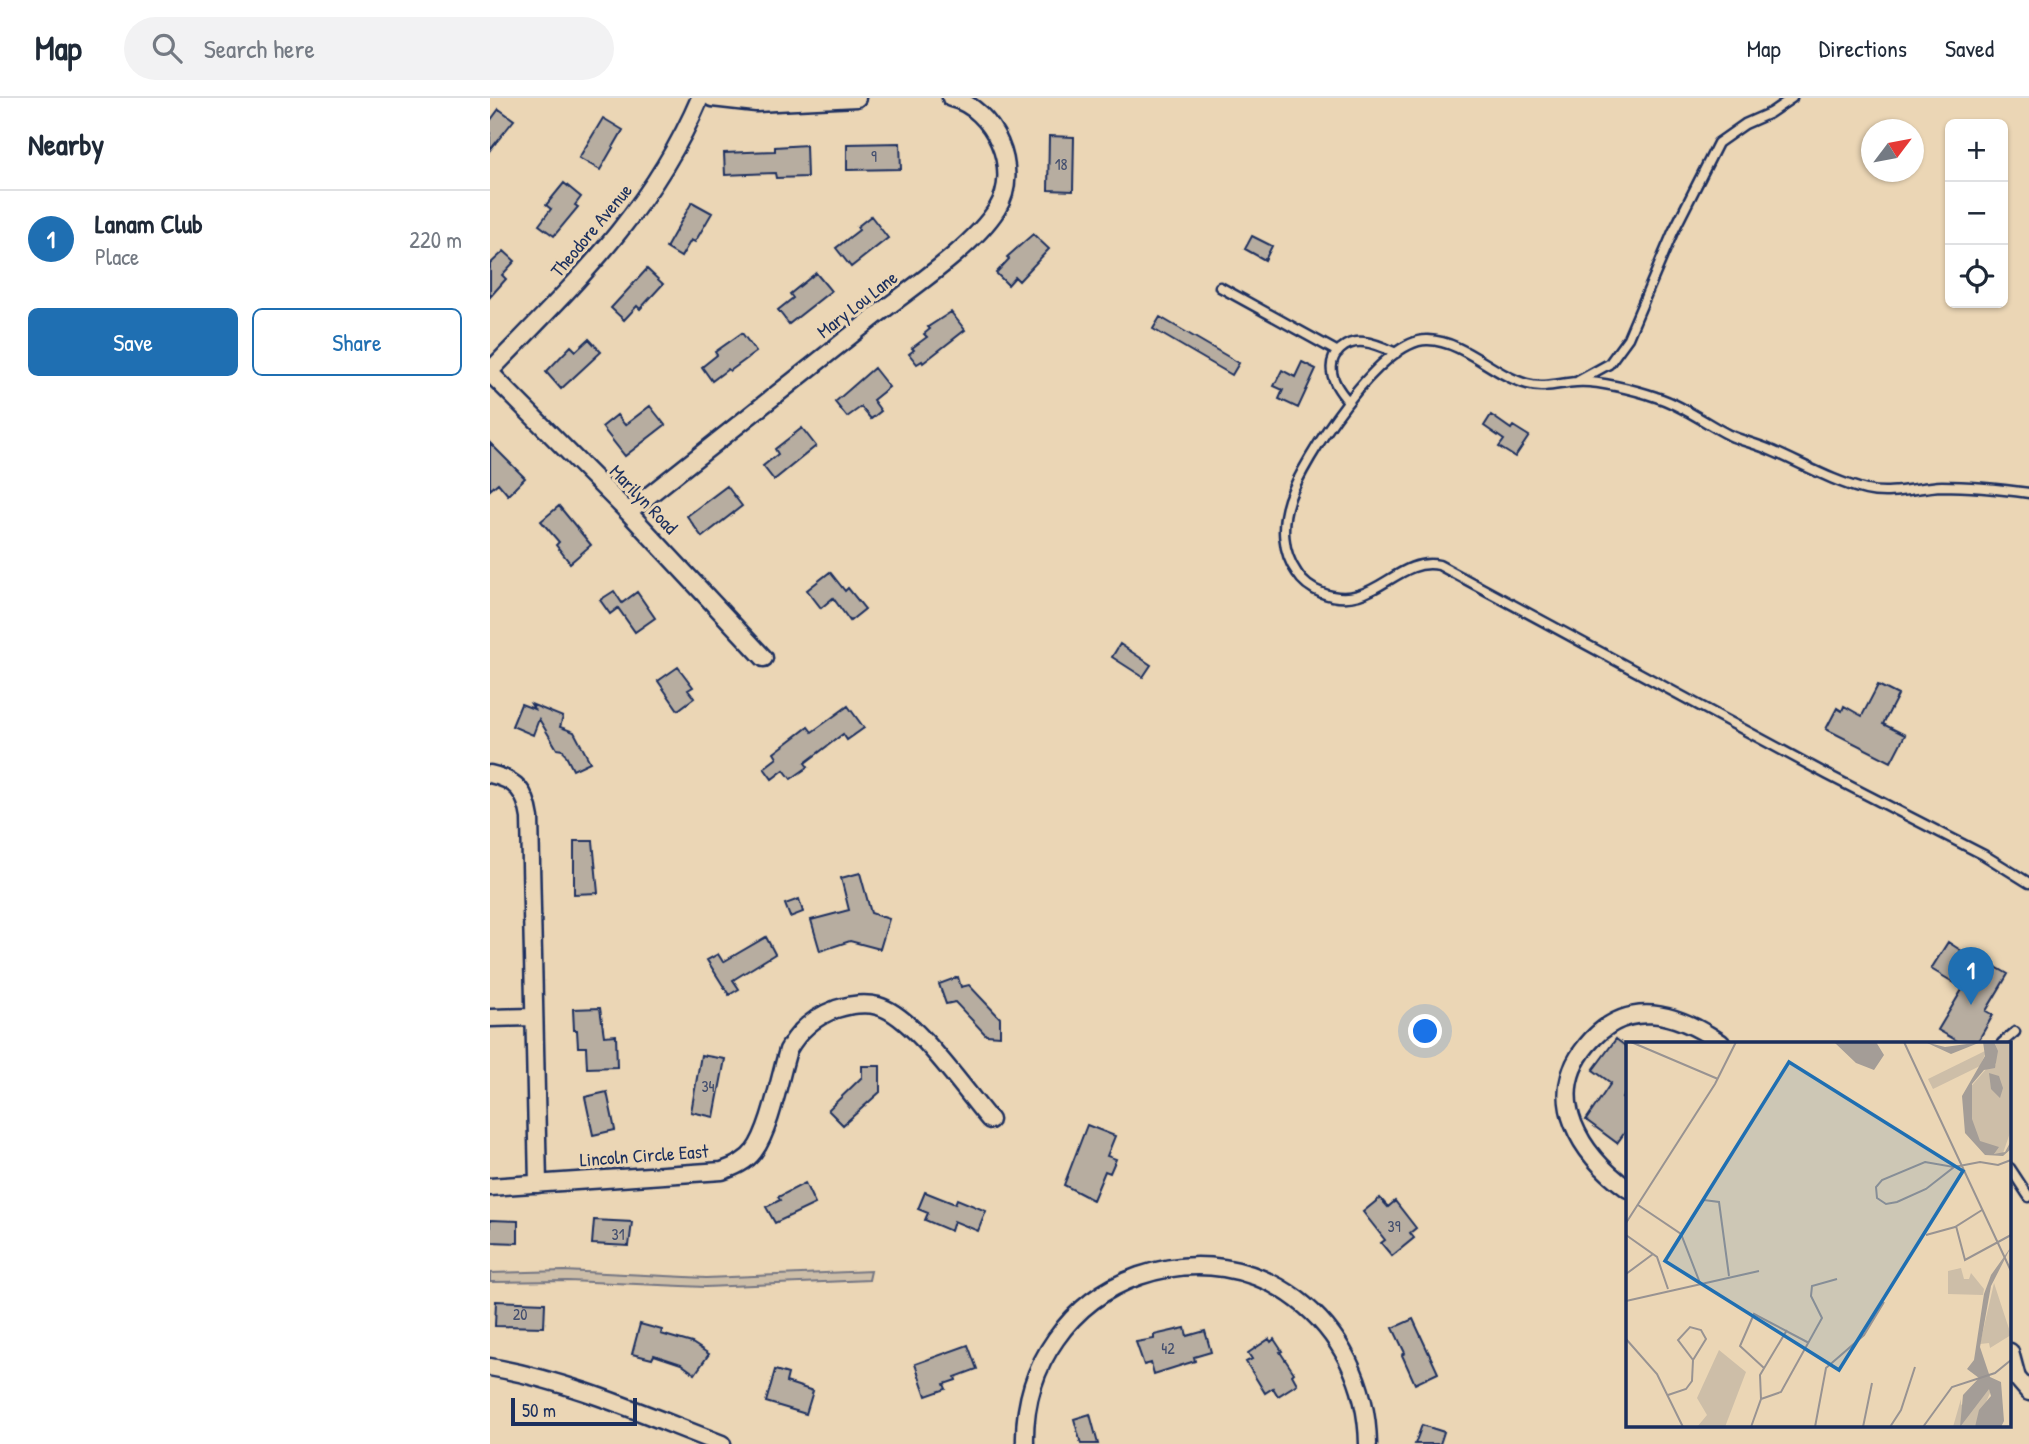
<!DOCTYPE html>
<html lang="en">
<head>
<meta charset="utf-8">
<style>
  :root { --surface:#fff; --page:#f2f2f3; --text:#1f2937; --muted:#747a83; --line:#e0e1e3; --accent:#1f6fb2 }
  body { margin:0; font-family:"Patrick Hand",sans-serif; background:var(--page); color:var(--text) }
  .controls { position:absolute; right:21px; top:21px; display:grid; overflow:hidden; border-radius:10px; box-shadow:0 2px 5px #0004 }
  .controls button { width:63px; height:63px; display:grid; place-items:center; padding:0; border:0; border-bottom:2px solid var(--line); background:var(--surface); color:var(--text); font:35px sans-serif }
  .compass { position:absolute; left:1371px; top:21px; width:63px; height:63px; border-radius:50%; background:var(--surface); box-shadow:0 2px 5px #0004; rotate:58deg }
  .scale { position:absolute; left:21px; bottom:18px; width:126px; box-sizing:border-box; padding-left:7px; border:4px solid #1b2f5e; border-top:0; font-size:19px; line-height:24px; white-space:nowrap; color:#1b2f5e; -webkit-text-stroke:5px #ebd6b5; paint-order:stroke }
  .you { position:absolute; left:936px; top:934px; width:24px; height:24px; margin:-18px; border:5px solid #fff; border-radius:50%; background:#1a73e8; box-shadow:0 0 0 10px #1a73e833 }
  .badge { display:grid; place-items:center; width:46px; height:46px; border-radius:50%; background:var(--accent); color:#fff; font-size:23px; font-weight:700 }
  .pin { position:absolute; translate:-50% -58px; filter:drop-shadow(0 2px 4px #0008) }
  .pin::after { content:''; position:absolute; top:37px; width:24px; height:21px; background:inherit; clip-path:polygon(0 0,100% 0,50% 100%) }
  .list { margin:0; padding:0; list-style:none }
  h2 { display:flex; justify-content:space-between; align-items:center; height:91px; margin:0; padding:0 28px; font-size:30px }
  h2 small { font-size:23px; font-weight:400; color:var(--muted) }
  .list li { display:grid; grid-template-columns:46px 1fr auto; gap:21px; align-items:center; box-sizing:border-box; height:98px; padding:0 28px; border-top:2px solid var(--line) }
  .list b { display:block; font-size:26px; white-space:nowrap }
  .list p { margin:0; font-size:23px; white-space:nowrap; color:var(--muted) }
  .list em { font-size:23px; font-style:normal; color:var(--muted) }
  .actions { display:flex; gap:14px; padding:21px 28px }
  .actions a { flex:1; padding:16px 0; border:2px solid var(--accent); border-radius:10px; text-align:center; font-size:24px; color:var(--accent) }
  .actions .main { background:var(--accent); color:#fff }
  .icon { flex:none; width:38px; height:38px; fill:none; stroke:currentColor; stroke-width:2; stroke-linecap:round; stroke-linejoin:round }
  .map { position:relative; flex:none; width:1539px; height:1346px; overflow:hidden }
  header { display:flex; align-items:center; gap:42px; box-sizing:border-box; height:98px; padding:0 35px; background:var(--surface); border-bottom:2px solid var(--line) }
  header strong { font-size:33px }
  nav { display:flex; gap:38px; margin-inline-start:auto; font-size:24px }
  .search { width:490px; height:63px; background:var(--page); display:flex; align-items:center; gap:18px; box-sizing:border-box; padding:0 24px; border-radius:38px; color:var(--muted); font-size:26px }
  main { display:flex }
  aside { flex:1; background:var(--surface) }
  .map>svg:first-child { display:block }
  .green { fill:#cdbea8; stroke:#747683; stroke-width:2 }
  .building { fill:#b7ada0; stroke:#1b2f5e; stroke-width:2 }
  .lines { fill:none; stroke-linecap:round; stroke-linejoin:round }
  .service-casing { stroke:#1b2f5e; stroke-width:13 }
  .minor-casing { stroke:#1b2f5e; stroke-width:21 }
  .service { stroke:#ebd6b5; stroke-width:8 }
  .minor { stroke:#ebd6b5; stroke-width:16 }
  .labels { text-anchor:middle; stroke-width:6; stroke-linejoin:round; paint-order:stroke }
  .number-label { font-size:16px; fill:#424e6e }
  .street-label { font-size:19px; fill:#1b2f5e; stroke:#ebd6b5 }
  .inset-road { fill:none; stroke:#989392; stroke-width:2 }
  .view { fill:#1f6fb2; fill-opacity:0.15; stroke:#1f6fb2; stroke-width:3.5 }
  .inset-edge { fill:none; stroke:#1b2f5e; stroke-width:3.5 }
</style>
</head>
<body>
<header>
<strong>Map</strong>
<div class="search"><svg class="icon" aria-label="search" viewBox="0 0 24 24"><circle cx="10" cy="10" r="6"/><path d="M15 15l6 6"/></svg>Search here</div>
<nav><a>Map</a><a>Directions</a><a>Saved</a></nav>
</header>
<main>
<aside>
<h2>Nearby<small></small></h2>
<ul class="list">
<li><span class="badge">1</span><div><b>Lanam Club</b><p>Place</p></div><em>220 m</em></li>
</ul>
<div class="actions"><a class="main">Save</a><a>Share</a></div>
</aside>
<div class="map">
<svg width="1539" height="1346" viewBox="0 0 1539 1346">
  <rect width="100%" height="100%" fill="#ebd6b5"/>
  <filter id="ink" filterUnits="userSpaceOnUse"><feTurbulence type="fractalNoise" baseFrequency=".0143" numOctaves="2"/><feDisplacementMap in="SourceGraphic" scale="14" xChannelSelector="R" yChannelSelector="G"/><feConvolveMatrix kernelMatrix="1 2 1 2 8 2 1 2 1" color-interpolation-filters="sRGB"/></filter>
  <g filter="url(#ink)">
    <path class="green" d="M 74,1173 L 216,1180 L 381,1173 L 379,1182 L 215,1189 L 78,1183 L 0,1184 L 0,1175 Z"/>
    <path class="building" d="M 9,11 L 24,22 L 0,52 L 0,23 Z
      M 113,20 L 133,32 L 110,72 L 89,60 Z
      M 559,38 L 584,39 L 583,93 L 558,92 Z
      M 410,45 L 411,71 L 357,72 L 357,46 Z
      M 316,47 L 317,79 L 286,80 L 285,75 L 235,77 L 234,55 L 285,53 L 285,49 Z
      M 74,85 L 91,99 L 85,107 L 88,109 L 64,138 L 49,127 L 61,111 L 56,107 Z
      M 202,104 L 222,115 L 205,144 L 201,142 L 191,159 L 176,150 Z
      M 381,118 L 398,140 L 361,169 L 346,150 L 369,132 L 367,129 Z
      M 543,136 L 559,151 L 529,183 L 525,179 L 518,187 L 506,175 L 519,161 L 517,159 Z
      M 762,138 L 782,148 L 775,162 L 755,151 Z
      M 14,153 L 25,163 L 12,177 L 16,181 L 0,199 L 0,166 Z
      M 157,171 L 173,186 L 150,211 L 147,208 L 134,222 L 121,210 Z
      M 326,175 L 341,193 L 299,226 L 288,212 L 303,200 L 300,196 Z
      M 461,214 L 475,232 L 433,265 L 432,263 L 427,266 L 419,256 L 424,252 L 422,250 L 437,239 L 434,236 L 440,231 L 438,229 Z
      M 670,219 L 749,265 L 742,277 L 663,231 Z
      M 252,235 L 266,254 L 240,273 L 238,271 L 222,283 L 212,269 L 227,257 L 225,254 Z
      M 99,241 L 111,254 L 71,291 L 56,274 L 81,248 L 86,253 Z
      M 812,264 L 826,271 L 808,310 L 789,301 L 793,292 L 784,288 L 792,272 L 805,279 Z
      M 384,270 L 399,289 L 383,302 L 391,313 L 381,321 L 371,309 L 357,319 L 345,304 Z
      M 160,308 L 175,327 L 135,358 L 112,329 L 127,317 L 135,327 Z
      M 1001,317 L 1021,331 L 1023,328 L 1039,338 L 1025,359 L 1009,349 L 1014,342 L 994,328 Z
      M 312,330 L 326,348 L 284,382 L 273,368 L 288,356 L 285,351 Z
      M 0,345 L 35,380 L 18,397 L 8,385 L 0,392 Z
      M 237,388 L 252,408 L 212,439 L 197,418 Z
      M 69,408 L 101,447 L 80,465 L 66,447 L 69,444 L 51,423 Z
      M 340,474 L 355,493 L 358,490 L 375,511 L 360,523 L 343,500 L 331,510 L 317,492 Z
      M 124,493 L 132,505 L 147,494 L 165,520 L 145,534 L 128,510 L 120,516 L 110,502 Z
      M 630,546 L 661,567 L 653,579 L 622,559 Z
      M 188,569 L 203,589 L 198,592 L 204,600 L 188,612 L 168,583 Z
      M 1388,587 L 1408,597 L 1393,626 L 1415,637 L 1401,664 L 1336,631 L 1347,610 L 1352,613 L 1354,608 L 1372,618 Z
      M 31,606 L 44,611 L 41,606 L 73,619 L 70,629 L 84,634 L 100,664 L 83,672 L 73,652 L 67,651 L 49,621 L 43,637 L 22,628 Z
      M 358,608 L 374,630 L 357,642 L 353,636 L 315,665 L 318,669 L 301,681 L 294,672 L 282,681 L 274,670 L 287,660 L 284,655 L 318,629 L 322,634 Z
      M 84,743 L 103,743 L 108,795 L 84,796 Z
      M 370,775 L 381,815 L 399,821 L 390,851 L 360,843 L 330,853 L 321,822 L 359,812 L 351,780 Z
      M 309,801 L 313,814 L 300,819 L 295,806 Z
      M 276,839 L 285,856 L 243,882 L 249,891 L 239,897 L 217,862 L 228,856 L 233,864 Z
      M 1458,844 L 1495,868 L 1497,864 L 1518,876 L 1496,913 L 1503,917 L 1487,945 L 1471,945 L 1448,932 L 1473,890 L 1441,871 Z
      M 468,879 L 471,889 L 479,887 L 510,920 L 510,938 L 496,937 L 465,904 L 456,906 L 449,886 Z
      M 110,910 L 114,938 L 126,937 L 127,969 L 97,970 L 96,949 L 88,949 L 87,932 L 84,932 L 83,911 Z
      M 1126,941 L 1138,950 L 1138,991 L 1132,1000 L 1138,1005 L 1138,1030 L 1127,1045 L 1096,1022 L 1121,985 L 1103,972 Z
      M 211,957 L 235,961 L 224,1019 L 201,1014 Z
      M 372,968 L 390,968 L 390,994 L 353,1027 L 338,1012 L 372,979 Z
      M 117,994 L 125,1032 L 103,1037 L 95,999 Z
      M 597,1027 L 625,1038 L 617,1058 L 626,1061 L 620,1075 L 615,1073 L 603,1102 L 574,1087 Z
      M 315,1085 L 325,1106 L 285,1125 L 276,1109 L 290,1102 L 288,1099 Z
      M 435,1094 L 465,1106 L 467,1101 L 496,1113 L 488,1133 L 464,1123 L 461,1133 L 435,1122 L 438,1115 L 428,1111 Z
      M 890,1100 L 898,1109 L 905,1103 L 926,1130 L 920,1135 L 924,1140 L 902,1158 L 891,1145 L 895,1142 L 873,1114 Z
      M 0,1122 L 28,1123 L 28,1145 L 0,1144 Z
      M 104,1122 L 142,1124 L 139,1148 L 102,1146 Z
      M 6,1203 L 55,1205 L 54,1229 L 5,1228 Z
      M 923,1221 L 948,1275 L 925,1286 L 912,1257 L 915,1255 L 903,1230 Z
      M 150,1226 L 172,1232 L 171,1236 L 202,1245 L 219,1256 L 205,1276 L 191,1266 L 164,1257 L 162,1261 L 142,1256 Z
      M 695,1230 L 697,1238 L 715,1233 L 721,1254 L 704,1259 L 705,1263 L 664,1276 L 661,1265 L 654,1267 L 646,1244 L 664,1241 L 664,1237 Z
      M 779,1241 L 781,1244 L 784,1241 L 792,1253 L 790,1254 L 804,1275 L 802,1277 L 807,1286 L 788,1298 L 783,1290 L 775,1295 L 756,1264 L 762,1261 L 758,1255 Z
      M 478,1247 L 487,1271 L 465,1279 L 466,1282 L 454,1286 L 456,1291 L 436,1298 L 425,1266 Z
      M 285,1272 L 298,1276 L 296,1284 L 323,1293 L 316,1316 L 276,1304 Z
      M 600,1316 L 608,1346 L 591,1346 L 584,1321 Z
      M 932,1327 L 954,1334 L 950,1346 L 925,1346 Z"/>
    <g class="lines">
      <defs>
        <path id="service" d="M 730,189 L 848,254
          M 1088,283 L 1119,266 L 1138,240 L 1183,134 L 1228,45 L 1255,26 L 1280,15 L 1302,0
          M 858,303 C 851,295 843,285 842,274 C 839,255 857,242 874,244 C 885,245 895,250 906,255
          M 1539,395 C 1510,391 1481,388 1452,388 C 1428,389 1400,398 1376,392 C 1343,384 1311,365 1280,352 C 1267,346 1252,343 1239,337 C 1215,325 1192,307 1166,299 C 1146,292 1106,282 1086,284 C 1070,285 1054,291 1037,286 C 1003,277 974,243 938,242 C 891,240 813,362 799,402 C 791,426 792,454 807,475 C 813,485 822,491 832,495 C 883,515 906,458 949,467 L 1338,677 L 1494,757 L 1539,785
          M 1512,945 L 1525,934
          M 1520,1070 L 1539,1099"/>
        <path id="minor" d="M 222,0 L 266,5 L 367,0
          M 0,273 C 84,186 162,113 210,0
          M 0,275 L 138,414 L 274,560
          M 138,414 C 221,348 305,282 388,216 C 424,188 483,149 507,111 C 532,72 504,10 461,0
          M 0,676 C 27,682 36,694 40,720 L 48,1086
          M 0,920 L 44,919
          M 0,1089 L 232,1073 C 244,1069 256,1064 264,1053 C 280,1032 290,978 298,952 C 309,932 324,919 346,911 C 359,907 373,904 388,908 C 423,917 475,993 500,1022
          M 1138,1091 C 1091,1057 1053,1000 1097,947 C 1137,899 1186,914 1231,945
          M 1520,1254 L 1527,1280 L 1520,1278
          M 0,1269 C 81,1283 156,1317 232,1346
          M 1527,1280 L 1539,1294
          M 535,1346 C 534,1308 544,1272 566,1241 C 586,1212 615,1190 649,1178 C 767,1138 876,1224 878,1346"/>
      </defs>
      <use href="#service" class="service-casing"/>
      <use href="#minor" class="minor-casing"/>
      <use href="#service" class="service"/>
      <use href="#minor" class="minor"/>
    </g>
  </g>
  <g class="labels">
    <g class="number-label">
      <text x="384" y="64">9</text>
      <text x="571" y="72">18</text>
      <text x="218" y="994">34</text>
      <text x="904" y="1134">39</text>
      <text x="128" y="1142">31</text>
      <text x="30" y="1222">20</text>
      <text x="678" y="1256">42</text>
    </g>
    <g class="street-label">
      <text transform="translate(101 132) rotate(-50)" y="7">Theodore Avenue</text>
      <text transform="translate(367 206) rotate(-38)" y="7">Mary Lou Lane</text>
      <text transform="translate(154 401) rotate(46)" y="7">Marilyn Road</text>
      <text transform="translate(154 1057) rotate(-4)" y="7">Lincoln Circle East</text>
    </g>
  </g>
  <g transform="translate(1136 944)">
    <rect width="385" height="385" fill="#ebd6b5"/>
    <path d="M 369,0 L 385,0 L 385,88 L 376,114 L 366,111 L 371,106 L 354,105 L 347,91 L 342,48 L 361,26 L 370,23 ZM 361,8 L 354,24 L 307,47 L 302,37 ZM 335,226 L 338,237 L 343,237 L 345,231 L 358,247 L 357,253 L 322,252 L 322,229 ZM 368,241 L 385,293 L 364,306 L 363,301 L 354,302 ZM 93,308 L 120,330 L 99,385 L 71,385 L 81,373 L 71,356 ZM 368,342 L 349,385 L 327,385 L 335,357 L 335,363 Z" fill="#cdbea8"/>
    <path d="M 250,0 L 258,13 L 248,28 L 230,21 L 209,1 ZM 299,0 L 319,5 L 355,0 L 325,12 ZM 357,0 L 368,0 L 372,9 L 369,26 L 358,28 L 346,42 L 346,77 L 354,99 L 373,105 L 368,112 L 379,110 L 385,99 L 385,107 L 377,114 L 359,113 L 339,91 L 336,54 L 359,14 ZM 363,31 L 373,34 L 377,46 L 374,56 L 365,47 ZM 385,205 L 365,244 L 354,305 L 364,335 L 375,340 L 378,379 L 375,385 L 349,385 L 353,368 L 365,354 L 363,347 L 334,385 L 337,353 L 353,336 L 341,327 L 348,318 L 358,252 L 365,233 Z" fill="#a49d97"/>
    <path class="inset-road" d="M 5,0 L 92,37M 278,0 L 385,229M 299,120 L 328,125 L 300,147 L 271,160 L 260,162 L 251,156 L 250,145 L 256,138 ZM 328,125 L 354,120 L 372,123 L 385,118M 12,163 L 55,192 L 74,241M 0,181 L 89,42 L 110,0M 330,184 L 339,218 L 385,193M 55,192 L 78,158 L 93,160 L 103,234M 0,193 L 31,215 L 42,247M 300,193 L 329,185 L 356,168M 0,232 L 27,212M 0,259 L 133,229M 0,297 L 31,332 L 57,385M 138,326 L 114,304 L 128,272 L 183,301M 42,353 L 60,347 L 66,339 L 67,318 L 52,298 L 64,285 L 75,288 L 80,297 L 67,318M 135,357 L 155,350 L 196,276 L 185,254 L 186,244 L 211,237M 125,385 L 135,357 L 134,333 L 161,288M 189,385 L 200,326 L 238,293 L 258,260M 237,385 L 246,341M 264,385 L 275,368 L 289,325M 297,385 L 326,345 L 369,331 L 385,318"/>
    <path class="view" d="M 163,20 L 337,129 L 213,328 L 39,219 Z"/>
    <rect width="385" height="385" class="inset-edge"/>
  </g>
</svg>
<div class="controls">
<button>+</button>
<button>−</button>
<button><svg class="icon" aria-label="locate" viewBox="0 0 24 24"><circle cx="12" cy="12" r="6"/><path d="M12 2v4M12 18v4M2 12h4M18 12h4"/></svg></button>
</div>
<svg class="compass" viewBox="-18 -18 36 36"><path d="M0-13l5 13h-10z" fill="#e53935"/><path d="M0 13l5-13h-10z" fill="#747a83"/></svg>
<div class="scale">50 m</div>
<div class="you"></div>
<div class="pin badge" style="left:1481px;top:907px">1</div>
</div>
</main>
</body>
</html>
